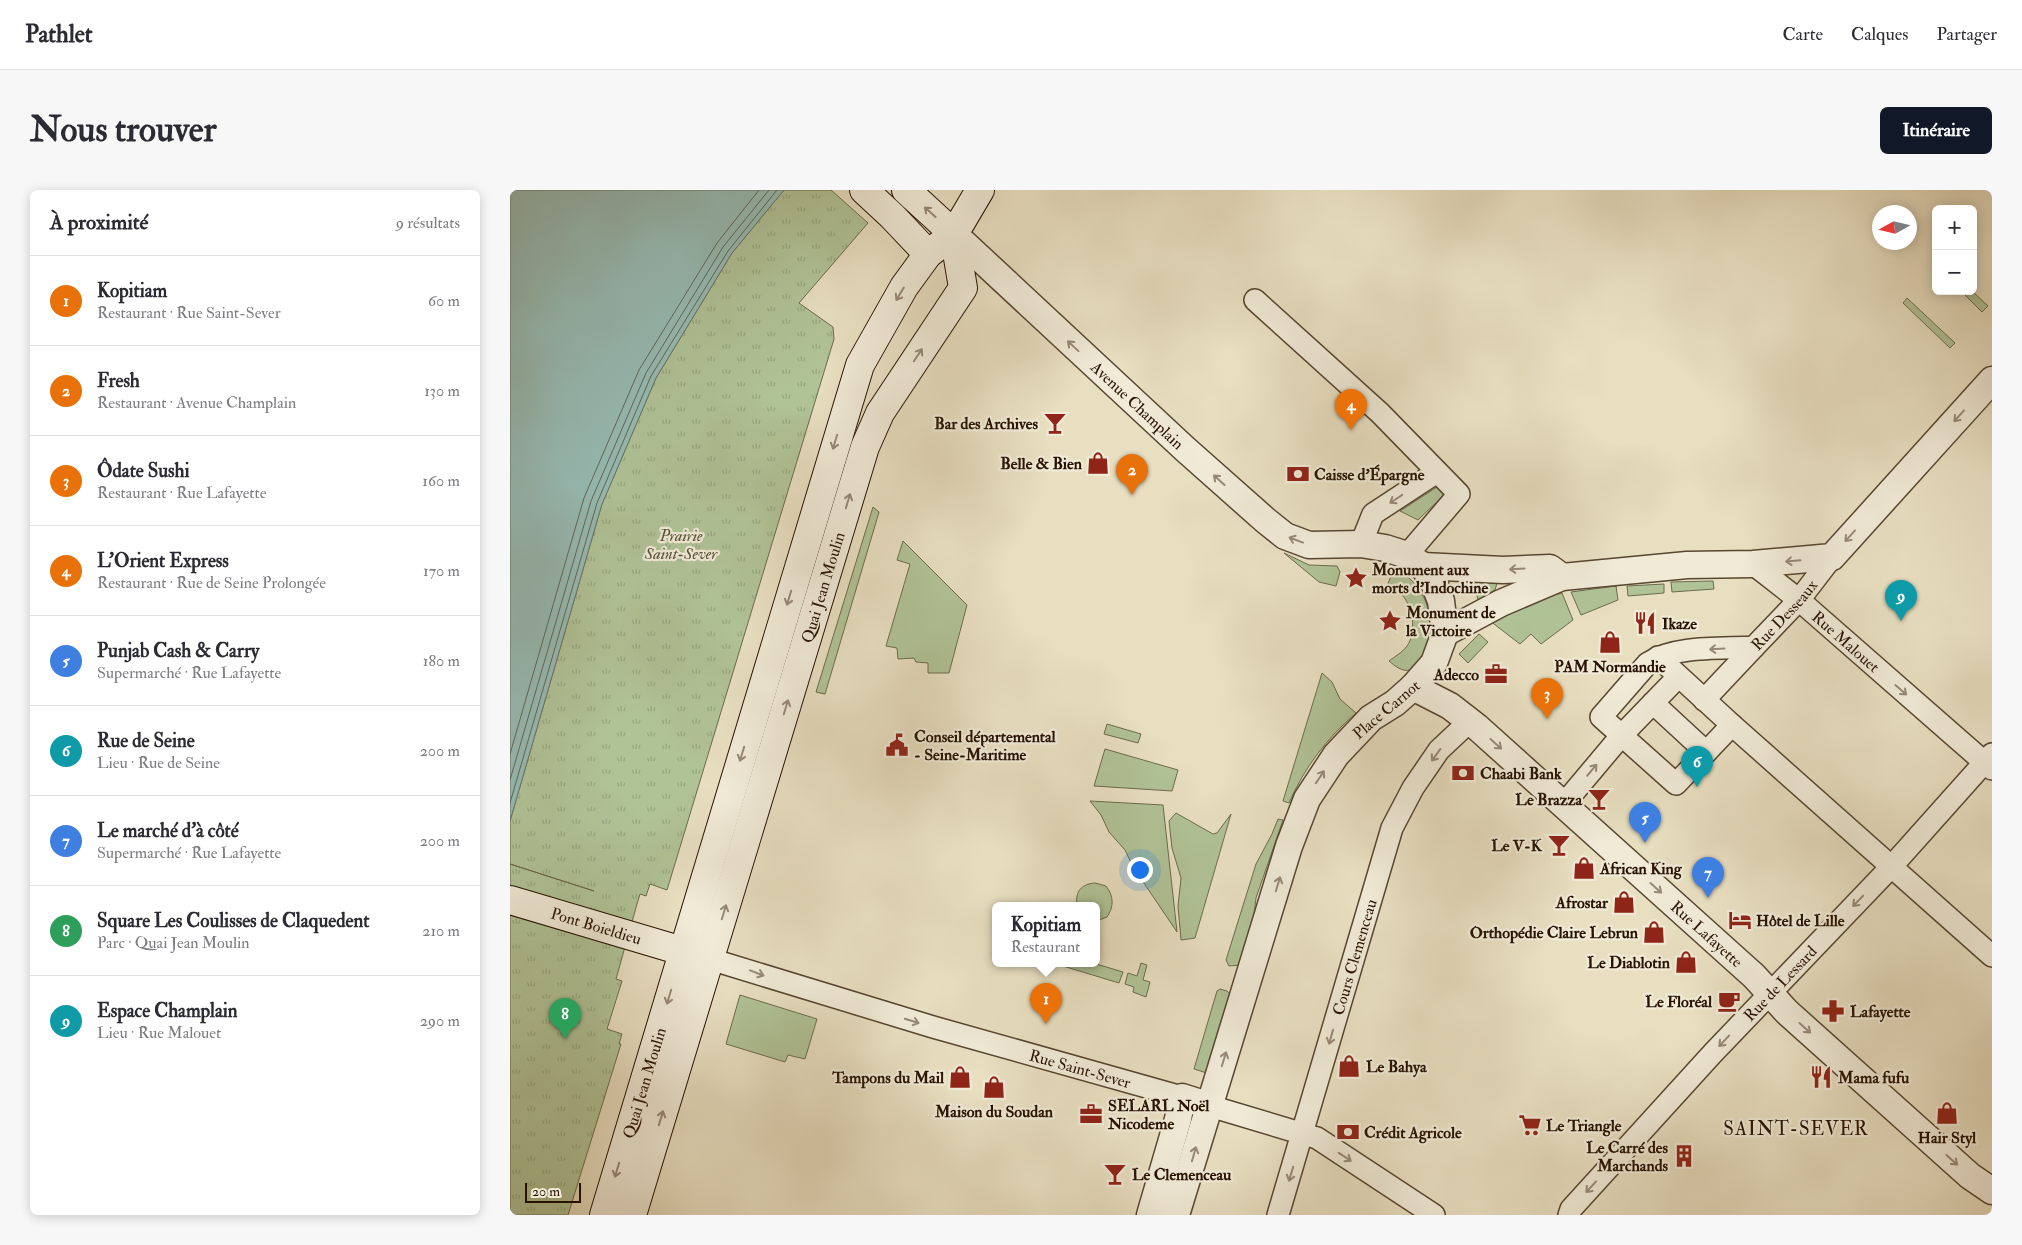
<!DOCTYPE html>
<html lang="fr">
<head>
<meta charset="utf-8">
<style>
  :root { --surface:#fff; --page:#f7f7f7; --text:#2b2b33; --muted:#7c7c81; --line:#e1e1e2; --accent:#111827 }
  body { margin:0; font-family:"IM FELL Double Pica",serif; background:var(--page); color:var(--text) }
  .controls { position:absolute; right:15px; top:15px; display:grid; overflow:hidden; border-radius:8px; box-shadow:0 2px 12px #0003 }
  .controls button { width:45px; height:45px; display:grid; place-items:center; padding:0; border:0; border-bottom:1px solid var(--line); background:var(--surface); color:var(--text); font:25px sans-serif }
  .compass { position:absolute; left:1362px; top:15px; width:45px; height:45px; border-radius:50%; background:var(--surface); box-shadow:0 2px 12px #0003; rotate:262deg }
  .scale { position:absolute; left:15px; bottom:12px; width:56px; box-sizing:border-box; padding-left:5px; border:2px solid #271300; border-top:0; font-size:14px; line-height:18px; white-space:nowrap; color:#271300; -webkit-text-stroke:4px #f0ead7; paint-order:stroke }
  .you { position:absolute; left:629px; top:679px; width:18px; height:18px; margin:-12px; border:4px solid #fff; border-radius:50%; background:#1a73e8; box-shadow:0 0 0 8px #1a73e833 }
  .badge { display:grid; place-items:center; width:32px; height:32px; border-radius:50%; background:var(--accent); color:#fff; font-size:16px; font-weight:700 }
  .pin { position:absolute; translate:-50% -41px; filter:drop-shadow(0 1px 2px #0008) }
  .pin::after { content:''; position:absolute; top:26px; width:18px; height:15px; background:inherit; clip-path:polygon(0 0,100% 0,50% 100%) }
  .popup { position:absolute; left:482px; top:712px; width:108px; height:65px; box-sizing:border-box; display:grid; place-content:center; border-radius:8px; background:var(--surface); filter:drop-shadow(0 1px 4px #0005); font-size:16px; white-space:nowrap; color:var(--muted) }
  .popup b { font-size:19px; color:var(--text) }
  .popup::after { content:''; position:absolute; left:50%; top:100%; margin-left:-10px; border:10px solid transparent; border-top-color:var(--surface) }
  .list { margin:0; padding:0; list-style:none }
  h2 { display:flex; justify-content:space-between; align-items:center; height:65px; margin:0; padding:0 20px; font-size:21px }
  h2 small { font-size:16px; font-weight:400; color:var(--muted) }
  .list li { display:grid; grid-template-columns:32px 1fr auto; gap:15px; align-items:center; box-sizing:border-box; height:90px; padding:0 20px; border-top:1px solid var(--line) }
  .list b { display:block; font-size:19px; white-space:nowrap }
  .list p { margin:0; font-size:16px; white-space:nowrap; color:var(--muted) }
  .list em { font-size:16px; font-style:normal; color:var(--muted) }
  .map { position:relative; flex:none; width:1482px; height:1025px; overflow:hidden; border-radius:8px }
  header { display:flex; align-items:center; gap:30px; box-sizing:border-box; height:70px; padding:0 25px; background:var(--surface); border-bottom:1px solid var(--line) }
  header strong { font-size:24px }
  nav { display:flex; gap:28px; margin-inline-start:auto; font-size:18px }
  .intro { display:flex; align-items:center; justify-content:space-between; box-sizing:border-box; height:120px; padding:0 30px }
  h1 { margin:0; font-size:35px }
  .button { padding:12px 22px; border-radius:8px; background:var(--accent); color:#fff; font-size:18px; font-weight:700 }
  main { display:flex; gap:30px; padding:0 30px }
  aside { flex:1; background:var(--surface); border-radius:8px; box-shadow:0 2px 12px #0003 }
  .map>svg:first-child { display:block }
  .green { fill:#b0c397; stroke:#6c6b4c }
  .park { fill:url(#park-tufts); stroke:#6c6b4c }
  .water { fill:#97bcb5; stroke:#6a786d }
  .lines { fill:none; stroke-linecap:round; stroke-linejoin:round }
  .shore { stroke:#5f685a; stroke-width:1 }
  .minor-casing { stroke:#574630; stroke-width:24 }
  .tertiary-casing { stroke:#574630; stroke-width:29 }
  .secondary-casing { stroke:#271300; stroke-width:30 }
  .minor { stroke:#f0ead7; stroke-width:21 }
  .tertiary { stroke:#f0ead7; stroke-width:26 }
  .secondary { stroke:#f0ead7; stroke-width:28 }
  .oneway { stroke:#968976 }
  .labels { text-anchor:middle; stroke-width:4.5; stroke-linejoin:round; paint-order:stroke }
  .street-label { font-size:16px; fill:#271300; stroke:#f0ead7 }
  .poi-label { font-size:16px; font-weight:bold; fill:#271300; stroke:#f0ead7; text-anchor:start }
  .park-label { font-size:16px; font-style:italic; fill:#575135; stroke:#f0ead7 }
  .quarter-label { font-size:19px; letter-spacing:1px; fill:#271300; stroke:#f0ead7 }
</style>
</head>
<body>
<header>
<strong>Pathlet</strong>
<nav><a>Carte</a><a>Calques</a><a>Partager</a></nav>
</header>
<div class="intro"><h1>Nous trouver</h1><a class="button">Itinéraire</a></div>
<main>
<aside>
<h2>À proximité<small>9 résultats</small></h2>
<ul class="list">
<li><span class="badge" style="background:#e8710a">1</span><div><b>Kopitiam</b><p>Restaurant · Rue Saint-Sever</p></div><em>60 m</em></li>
<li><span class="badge" style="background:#e8710a">2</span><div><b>Fresh</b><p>Restaurant · Avenue Champlain</p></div><em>130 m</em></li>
<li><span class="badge" style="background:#e8710a">3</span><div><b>Ôdate Sushi</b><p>Restaurant · Rue Lafayette</p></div><em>160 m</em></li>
<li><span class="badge" style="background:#e8710a">4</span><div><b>L'Orient Express</b><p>Restaurant · Rue de Seine Prolongée</p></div><em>170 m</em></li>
<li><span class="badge" style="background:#3f7fe0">5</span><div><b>Punjab Cash &amp; Carry</b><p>Supermarché · Rue Lafayette</p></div><em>180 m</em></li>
<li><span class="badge" style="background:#0f9aa8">6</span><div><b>Rue de Seine</b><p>Lieu · Rue de Seine</p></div><em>200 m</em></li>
<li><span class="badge" style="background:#3f7fe0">7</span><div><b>Le marché d'à côté</b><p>Supermarché · Rue Lafayette</p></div><em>200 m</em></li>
<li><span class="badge" style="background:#2e9e5b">8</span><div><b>Square Les Coulisses de Claquedent</b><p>Parc · Quai Jean Moulin</p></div><em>210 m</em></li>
<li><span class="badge" style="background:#0f9aa8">9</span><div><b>Espace Champlain</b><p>Lieu · Rue Malouet</p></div><em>290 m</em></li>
</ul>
</aside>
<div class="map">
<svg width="1482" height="1025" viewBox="0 0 1482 1025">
  <defs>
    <pattern id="park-tufts" width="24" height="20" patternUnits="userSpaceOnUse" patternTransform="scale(1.25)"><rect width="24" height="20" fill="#b0c397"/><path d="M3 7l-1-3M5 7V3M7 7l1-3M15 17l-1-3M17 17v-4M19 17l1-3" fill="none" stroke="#97a780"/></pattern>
  </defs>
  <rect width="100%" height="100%" fill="#e8dfc1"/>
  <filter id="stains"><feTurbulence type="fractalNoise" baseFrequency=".004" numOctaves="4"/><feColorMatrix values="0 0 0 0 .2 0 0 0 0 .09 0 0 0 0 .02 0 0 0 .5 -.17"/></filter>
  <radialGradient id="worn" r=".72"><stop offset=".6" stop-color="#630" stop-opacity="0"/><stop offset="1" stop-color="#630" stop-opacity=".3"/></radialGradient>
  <path class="green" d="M 1451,101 L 1462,101 L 1478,116 L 1472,122 Z
    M 1397,108 L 1445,153 L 1440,158 L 1393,113 Z
    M 927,297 L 931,297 L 934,301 L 933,306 L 908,330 L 890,321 Z
    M 363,317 L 369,322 L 315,504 L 306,502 Z
    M 393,351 L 457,415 L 439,483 L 418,483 L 418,473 L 406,472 L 404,468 L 388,469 L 387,458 L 376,456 L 400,374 L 387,370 Z
    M 774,363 L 799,375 L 827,376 L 830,382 L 826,396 L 809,392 Z
    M 884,379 C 914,391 928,428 916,458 C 913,466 906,473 900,480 C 892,482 885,476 879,471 C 884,467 893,462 897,456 C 907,442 903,415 891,404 C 887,401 881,398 877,396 Z
    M 963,390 L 987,393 L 985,400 L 968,410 Z
    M 1203,391 L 1204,399 L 1162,402 L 1161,392 Z
    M 1154,394 L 1154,403 L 1118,406 L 1117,396 Z
    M 1106,396 L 1108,410 L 1071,425 L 1061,402 Z
    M 1052,403 L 1063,430 L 1031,454 L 1021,444 L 1010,454 L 980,431 L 1031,408 Z
    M 969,444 L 978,452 L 958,473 L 949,464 Z
    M 812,483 L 822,492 L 830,509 L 846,523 C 817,548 794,578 779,613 L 773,611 Z
    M 597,534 L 631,544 L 628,553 L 594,544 Z
    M 595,559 L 668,580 L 662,601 L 584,596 Z
    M 580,611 L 653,615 L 667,742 L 623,677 L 615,660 L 599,642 L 591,625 Z
    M 666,623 L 703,644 L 707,643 L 721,624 L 685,748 L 671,750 L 668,716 L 671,688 L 662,658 L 659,631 Z
    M 768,629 L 773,630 L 746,708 L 744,724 L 745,740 L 731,775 L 719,776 L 716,770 L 746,674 L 762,644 Z
    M 585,693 L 596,696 C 604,706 604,717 597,727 L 586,731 L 586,715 L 567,715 C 565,702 571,694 585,693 Z
    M 543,773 L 583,773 L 613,782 L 609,793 Z
    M 631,773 L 637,775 L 633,790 L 640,792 L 636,807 L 623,802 L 624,797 L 615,794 L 618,783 L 627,786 Z
    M 710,799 L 717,801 L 721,805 L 700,884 L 684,879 L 707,801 Z
    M 230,805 L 307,829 L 295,869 L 278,865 L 275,872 L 216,854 Z"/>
  <path class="park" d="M 274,0 L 321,0 L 358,33 L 289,113 L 323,137 L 324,149 L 157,700 L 140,694 L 136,706 L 130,704 L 127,714 L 106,789 L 112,791 L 97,839 L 112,844 L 109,854 L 111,854 L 58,1025 L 0,1025 L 0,674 L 84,701 L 0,674 L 0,631 L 92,314 L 146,188 L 222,63 Z"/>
  <path class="water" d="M 0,0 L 274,0 L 222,63 L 146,188 L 92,314 L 0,631 Z"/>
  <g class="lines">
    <path class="shore" d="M 0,564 L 74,308 L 129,180 L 207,53 L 249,0
      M 0,590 L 81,311 L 136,183 L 213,57 L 259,0
      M 0,613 L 87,313 L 141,186 L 218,61 L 267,0"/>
    <defs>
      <g id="minor">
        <path d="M 745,110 L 870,223 L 949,304 L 897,365"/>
        <path d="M 851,354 L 863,324 L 927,282"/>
        <path id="s1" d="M 1243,374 L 1289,410 L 1482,579"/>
        <path d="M 1148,467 L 1222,535 L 1482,766"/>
        <path d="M 1194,510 L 1244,457"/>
        <path d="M 1143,513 L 1196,562"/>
        <path id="s2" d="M 1222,535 L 1166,594 L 1091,527 L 1138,473 C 1166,455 1211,459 1244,457 L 1289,410 L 1322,367"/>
        <path d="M 1053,615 L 1111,546 L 1168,487"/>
        <path id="s3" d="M 200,769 L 423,837 L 672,907"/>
        <path d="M 700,916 L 807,948 L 924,1025"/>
        <path id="s4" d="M 768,1025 L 882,638 L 903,598 L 929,560 L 960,531"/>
        <path id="s5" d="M 1059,1025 L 1061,1019 L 1203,863 L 1382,676 L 1482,564"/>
      </g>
      <g id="tertiary">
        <path id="s6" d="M 444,44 L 675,259 L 755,330 L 775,346 L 799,355 L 851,354 L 875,358 L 897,365 L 913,376 L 924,393 L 931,411 L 935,443 L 924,473 L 903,497 L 885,513 L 861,528 L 826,565 L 797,609 L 779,656 L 666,1025"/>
        <path d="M 913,376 L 993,380 L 1040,378 L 1052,387"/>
        <path d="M 935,443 L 991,413 L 1052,387 L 1177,375 L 1243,374 L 1322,367 L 1482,190"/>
        <path id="s7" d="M 903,497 L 940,516 L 967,537 L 1244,786 L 1277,822 L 1460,986 L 1482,1001"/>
        <path d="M 640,1025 L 668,929 L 672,907 L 700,916"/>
      </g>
      <g id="secondary">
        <path d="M 354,0 L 382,26 L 418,64"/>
        <path d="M 396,0 L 444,44"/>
        <path id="s8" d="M 0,710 L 189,766"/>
        <path id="s9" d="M 94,1025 L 350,175 L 394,97 L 418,64 L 444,44 L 470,0"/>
        <path id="s10" d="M 122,1025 L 355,257 L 370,223 L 453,98 L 444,44"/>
      </g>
    </defs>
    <use href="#minor" class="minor-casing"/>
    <use href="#tertiary" class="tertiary-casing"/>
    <use href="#secondary" class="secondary-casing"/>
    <use href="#minor" class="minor"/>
    <use href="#tertiary" class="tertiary"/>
    <use href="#secondary" class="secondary"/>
  </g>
  <defs><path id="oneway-shaft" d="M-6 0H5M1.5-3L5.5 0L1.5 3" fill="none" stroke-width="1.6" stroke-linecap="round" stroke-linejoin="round" transform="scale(1.25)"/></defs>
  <g class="oneway">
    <use href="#oneway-shaft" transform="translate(420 22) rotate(-138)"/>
    <use href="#oneway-shaft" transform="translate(390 104) rotate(121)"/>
    <use href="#oneway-shaft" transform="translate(563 156) rotate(-137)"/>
    <use href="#oneway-shaft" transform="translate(408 165) rotate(-56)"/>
    <use href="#oneway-shaft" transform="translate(1449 226) rotate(132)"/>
    <use href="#oneway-shaft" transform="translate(325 252) rotate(107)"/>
    <use href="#oneway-shaft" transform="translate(709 290) rotate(-138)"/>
    <use href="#oneway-shaft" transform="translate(886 309) rotate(146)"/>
    <use href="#oneway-shaft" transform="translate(338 311) rotate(-73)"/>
    <use href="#oneway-shaft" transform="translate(1340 346) rotate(132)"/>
    <use href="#oneway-shaft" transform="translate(786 350) rotate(-159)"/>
    <use href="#oneway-shaft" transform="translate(1283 371) rotate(175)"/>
    <use href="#oneway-shaft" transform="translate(1007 379) rotate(177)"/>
    <use href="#oneway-shaft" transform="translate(279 408) rotate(107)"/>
    <use href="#oneway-shaft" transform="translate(1207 459) rotate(177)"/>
    <use href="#oneway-shaft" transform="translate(1391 500) rotate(41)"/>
    <use href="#oneway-shaft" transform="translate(276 517) rotate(-73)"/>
    <use href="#oneway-shaft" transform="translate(986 554) rotate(42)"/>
    <use href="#oneway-shaft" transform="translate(232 564) rotate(107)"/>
    <use href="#oneway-shaft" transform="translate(926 565) rotate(126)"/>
    <use href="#oneway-shaft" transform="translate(1082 580) rotate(-50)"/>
    <use href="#oneway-shaft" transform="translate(810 587) rotate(-56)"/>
    <use href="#oneway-shaft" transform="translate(768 694) rotate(-73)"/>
    <use href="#oneway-shaft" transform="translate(1146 698) rotate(42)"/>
    <use href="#oneway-shaft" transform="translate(1348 711) rotate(134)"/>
    <use href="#oneway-shaft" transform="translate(214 722) rotate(-73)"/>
    <use href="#oneway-shaft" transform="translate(247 783) rotate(21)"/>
    <use href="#oneway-shaft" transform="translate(159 807) rotate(107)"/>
    <use href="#oneway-shaft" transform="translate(402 831) rotate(17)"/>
    <use href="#oneway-shaft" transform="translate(1295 838) rotate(42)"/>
    <use href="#oneway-shaft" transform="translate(821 847) rotate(106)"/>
    <use href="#oneway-shaft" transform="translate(1214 851) rotate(133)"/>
    <use href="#oneway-shaft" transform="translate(714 869) rotate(-73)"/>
    <use href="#oneway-shaft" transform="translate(151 928) rotate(-73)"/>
    <use href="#oneway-shaft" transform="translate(684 964) rotate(-74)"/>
    <use href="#oneway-shaft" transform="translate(835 967) rotate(33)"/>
    <use href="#oneway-shaft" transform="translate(1442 970) rotate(42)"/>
    <use href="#oneway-shaft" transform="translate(107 980) rotate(107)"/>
    <use href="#oneway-shaft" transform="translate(781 984) rotate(107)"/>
    <use href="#oneway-shaft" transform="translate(1081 997) rotate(132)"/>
  </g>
  <defs>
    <symbol id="bar-bare" viewBox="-9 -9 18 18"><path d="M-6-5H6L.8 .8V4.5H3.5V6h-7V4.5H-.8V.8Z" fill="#8f2418" stroke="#f0ead7" stroke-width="2.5" paint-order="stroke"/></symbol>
    <symbol id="shop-bare" viewBox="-9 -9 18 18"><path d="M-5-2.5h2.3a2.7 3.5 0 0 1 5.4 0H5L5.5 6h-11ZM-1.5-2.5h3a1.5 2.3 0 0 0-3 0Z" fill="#8f2418" stroke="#f0ead7" stroke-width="2.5" paint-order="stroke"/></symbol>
    <symbol id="bank-bare" viewBox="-9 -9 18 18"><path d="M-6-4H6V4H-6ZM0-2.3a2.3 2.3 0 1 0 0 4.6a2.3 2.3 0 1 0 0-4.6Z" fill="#8f2418" stroke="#f0ead7" stroke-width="2.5" paint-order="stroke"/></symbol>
    <symbol id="sight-bare" viewBox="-9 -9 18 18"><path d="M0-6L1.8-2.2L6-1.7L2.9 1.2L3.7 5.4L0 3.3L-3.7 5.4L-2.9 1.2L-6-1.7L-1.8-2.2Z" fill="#8f2418" stroke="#f0ead7" stroke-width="2.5" paint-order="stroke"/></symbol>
    <symbol id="restaurant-bare" viewBox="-9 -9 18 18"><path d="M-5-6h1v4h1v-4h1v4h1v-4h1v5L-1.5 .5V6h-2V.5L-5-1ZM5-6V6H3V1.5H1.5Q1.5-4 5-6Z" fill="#8f2418" stroke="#f0ead7" stroke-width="2.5" paint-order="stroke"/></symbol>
    <symbol id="office-bare" viewBox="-9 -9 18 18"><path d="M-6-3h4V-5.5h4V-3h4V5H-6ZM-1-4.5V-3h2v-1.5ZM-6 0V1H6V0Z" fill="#8f2418" stroke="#f0ead7" stroke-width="2.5" paint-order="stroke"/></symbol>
    <symbol id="civic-bare" viewBox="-9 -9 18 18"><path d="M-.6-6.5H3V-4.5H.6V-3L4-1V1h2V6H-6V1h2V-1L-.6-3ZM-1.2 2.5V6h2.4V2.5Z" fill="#8f2418" stroke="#f0ead7" stroke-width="2.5" paint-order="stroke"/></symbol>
    <symbol id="hotel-bare" viewBox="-9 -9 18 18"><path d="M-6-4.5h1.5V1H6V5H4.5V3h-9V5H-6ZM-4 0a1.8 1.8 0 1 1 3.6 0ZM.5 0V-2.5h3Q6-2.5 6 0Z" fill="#8f2418" stroke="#f0ead7" stroke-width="2.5" paint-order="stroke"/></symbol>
    <symbol id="cafe-bare" viewBox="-9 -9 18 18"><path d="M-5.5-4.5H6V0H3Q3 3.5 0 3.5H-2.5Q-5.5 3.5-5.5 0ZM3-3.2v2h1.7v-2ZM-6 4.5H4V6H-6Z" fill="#8f2418" stroke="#f0ead7" stroke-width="2.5" paint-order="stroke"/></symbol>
    <symbol id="pharmacy-bare" viewBox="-9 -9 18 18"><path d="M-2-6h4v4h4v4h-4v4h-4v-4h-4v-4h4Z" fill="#8f2418" stroke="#f0ead7" stroke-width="2.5" paint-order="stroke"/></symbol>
    <symbol id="supermarket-bare" viewBox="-9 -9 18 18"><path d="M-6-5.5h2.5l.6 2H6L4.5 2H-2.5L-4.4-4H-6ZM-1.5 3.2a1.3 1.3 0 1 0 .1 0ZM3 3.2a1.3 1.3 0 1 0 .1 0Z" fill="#8f2418" stroke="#f0ead7" stroke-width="2.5" paint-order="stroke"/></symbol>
    <symbol id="building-bare" viewBox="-9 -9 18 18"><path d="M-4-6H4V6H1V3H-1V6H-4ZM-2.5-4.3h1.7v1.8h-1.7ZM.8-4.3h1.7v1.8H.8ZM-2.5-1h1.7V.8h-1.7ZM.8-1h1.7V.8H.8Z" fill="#8f2418" stroke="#f0ead7" stroke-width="2.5" paint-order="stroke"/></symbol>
  </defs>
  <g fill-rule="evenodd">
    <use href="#bar-bare" x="529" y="217" width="32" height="32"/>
    <use href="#shop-bare" x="572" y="257" width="32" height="32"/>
    <use href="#bank-bare" x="772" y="268" width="32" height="32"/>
    <use href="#sight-bare" x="830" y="372" width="32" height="32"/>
    <use href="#sight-bare" x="864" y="415" width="32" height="32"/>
    <use href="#restaurant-bare" x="1119" y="417" width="32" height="32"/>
    <use href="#shop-bare" x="1084" y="436" width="32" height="32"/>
    <use href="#office-bare" x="970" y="468" width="32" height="32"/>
    <use href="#civic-bare" x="371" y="539" width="32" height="32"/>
    <use href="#bank-bare" x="937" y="567" width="32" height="32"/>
    <use href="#bar-bare" x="1073" y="593" width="32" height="32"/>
    <use href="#bar-bare" x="1033" y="639" width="32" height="32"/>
    <use href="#shop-bare" x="1058" y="662" width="32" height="32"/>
    <use href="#shop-bare" x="1098" y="696" width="32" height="32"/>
    <use href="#hotel-bare" x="1214" y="714" width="32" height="32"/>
    <use href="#shop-bare" x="1128" y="726" width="32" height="32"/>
    <use href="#shop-bare" x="1160" y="756" width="32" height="32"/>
    <use href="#cafe-bare" x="1203" y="795" width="32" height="32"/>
    <use href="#pharmacy-bare" x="1307" y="805" width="32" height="32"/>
    <use href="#shop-bare" x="823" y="860" width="32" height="32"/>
    <use href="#shop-bare" x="434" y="871" width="32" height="32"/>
    <use href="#restaurant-bare" x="1295" y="871" width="32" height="32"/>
    <use href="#shop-bare" x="468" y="881" width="32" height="32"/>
    <use href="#shop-bare" x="1421" y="907" width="32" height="32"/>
    <use href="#office-bare" x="565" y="908" width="32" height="32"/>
    <use href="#supermarket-bare" x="1004" y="919" width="32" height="32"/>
    <use href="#bank-bare" x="822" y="926" width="32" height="32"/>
    <use href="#building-bare" x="1158" y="950" width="32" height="32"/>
    <use href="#bar-bare" x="589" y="968" width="32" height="32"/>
  </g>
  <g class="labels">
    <g class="street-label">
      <text dy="6" stroke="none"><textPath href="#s6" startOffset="251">Avenue Champlain</textPath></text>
      <text dy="6" stroke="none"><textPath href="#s10" startOffset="656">Quai Jean Moulin</textPath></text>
      <text dy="6" stroke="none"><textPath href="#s2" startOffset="406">Rue Desseaux</textPath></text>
      <text dy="6" stroke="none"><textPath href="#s1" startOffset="121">Rue Malouet</textPath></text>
      <text transform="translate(876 519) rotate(-40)" y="6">Place Carnot</text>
      <text dy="6" stroke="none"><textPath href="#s8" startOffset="90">Pont Boieldieu</textPath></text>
      <text dy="6" stroke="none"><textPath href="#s7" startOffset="385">Rue Lafayette</textPath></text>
      <text dy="6" stroke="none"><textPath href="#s4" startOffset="269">Cours Clemenceau</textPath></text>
      <text dy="6" stroke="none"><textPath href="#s5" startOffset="314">Rue de Lessard</textPath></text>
      <text dy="6" stroke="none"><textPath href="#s3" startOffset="386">Rue Saint-Sever</textPath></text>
      <text dy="6" stroke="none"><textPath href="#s9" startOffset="138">Quai Jean Moulin</textPath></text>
    </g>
    <g class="poi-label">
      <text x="528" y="239" text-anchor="end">Bar des Archives</text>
      <text x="572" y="279" text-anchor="end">Belle &amp; Bien</text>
      <text x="804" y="290">Caisse d'Épargne</text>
      <text x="862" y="385">Monument aux<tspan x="862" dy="18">morts d'Indochine</tspan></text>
      <text x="896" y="428">Monument de<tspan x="896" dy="18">la Victoire</tspan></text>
      <text x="1152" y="439">Ikaze</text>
      <text x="1100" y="482" text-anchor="middle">PAM Normandie</text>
      <text x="969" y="490" text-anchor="end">Adecco</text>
      <text x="404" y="552">Conseil départemental<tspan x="404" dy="18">- Seine-Maritime</tspan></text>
      <text x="970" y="589">Chaabi Bank</text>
      <text x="1072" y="615" text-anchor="end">Le Brazza</text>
      <text x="1032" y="661" text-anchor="end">Le V-K</text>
      <text x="1090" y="684">African King</text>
      <text x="1098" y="718" text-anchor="end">Afrostar</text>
      <text x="1246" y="736">Hôtel de Lille</text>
      <text x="1128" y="748" text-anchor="end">Orthopédie Claire Lebrun</text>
      <text x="1160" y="778" text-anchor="end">Le Diablotin</text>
      <text x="1202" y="817" text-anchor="end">Le Floréal</text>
      <text x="1340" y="827">Lafayette</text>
      <text x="856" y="882">Le Bahya</text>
      <text x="434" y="893" text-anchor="end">Tampons du Mail</text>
      <text x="1328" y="893">Mama fufu</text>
      <text x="598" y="921">SELARL Noël<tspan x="598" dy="18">Nicodeme</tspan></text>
      <text x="484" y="927" text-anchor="middle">Maison du Soudan</text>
      <text x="1036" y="941">Le Triangle</text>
      <text x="854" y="948">Crédit Agricole</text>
      <text x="1437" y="953" text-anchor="middle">Hair Styl</text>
      <text x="1158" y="963" text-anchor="end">Le Carré des<tspan x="1158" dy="18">Marchands</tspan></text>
      <text x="622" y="990">Le Clemenceau</text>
    </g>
    <g class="park-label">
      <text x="171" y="351">Prairie<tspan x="171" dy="18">Saint-Sever</tspan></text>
    </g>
    <g class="quarter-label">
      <text x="1286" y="945">SAINT-SEVER</text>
    </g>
  </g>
  <rect width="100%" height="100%" filter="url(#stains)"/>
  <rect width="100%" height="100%" fill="url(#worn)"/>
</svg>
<div class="controls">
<button>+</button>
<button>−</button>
</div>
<svg class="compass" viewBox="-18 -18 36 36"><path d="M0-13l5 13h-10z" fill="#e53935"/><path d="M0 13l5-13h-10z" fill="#7c7c81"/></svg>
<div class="scale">20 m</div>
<div class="you"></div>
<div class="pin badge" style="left:536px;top:834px;background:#e8710a">1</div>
<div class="popup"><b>Kopitiam</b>Restaurant</div>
<div class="pin badge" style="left:622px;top:305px;background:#e8710a">2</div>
<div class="pin badge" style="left:1037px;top:529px;background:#e8710a">3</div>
<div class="pin badge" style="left:841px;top:240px;background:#e8710a">4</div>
<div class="pin badge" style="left:1135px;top:653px;background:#3f7fe0">5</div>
<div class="pin badge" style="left:1187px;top:597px;background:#0f9aa8">6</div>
<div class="pin badge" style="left:1198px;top:708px;background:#3f7fe0">7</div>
<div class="pin badge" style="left:55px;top:849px;background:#2e9e5b">8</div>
<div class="pin badge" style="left:1391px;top:431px;background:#0f9aa8">9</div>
</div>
</main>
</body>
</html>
